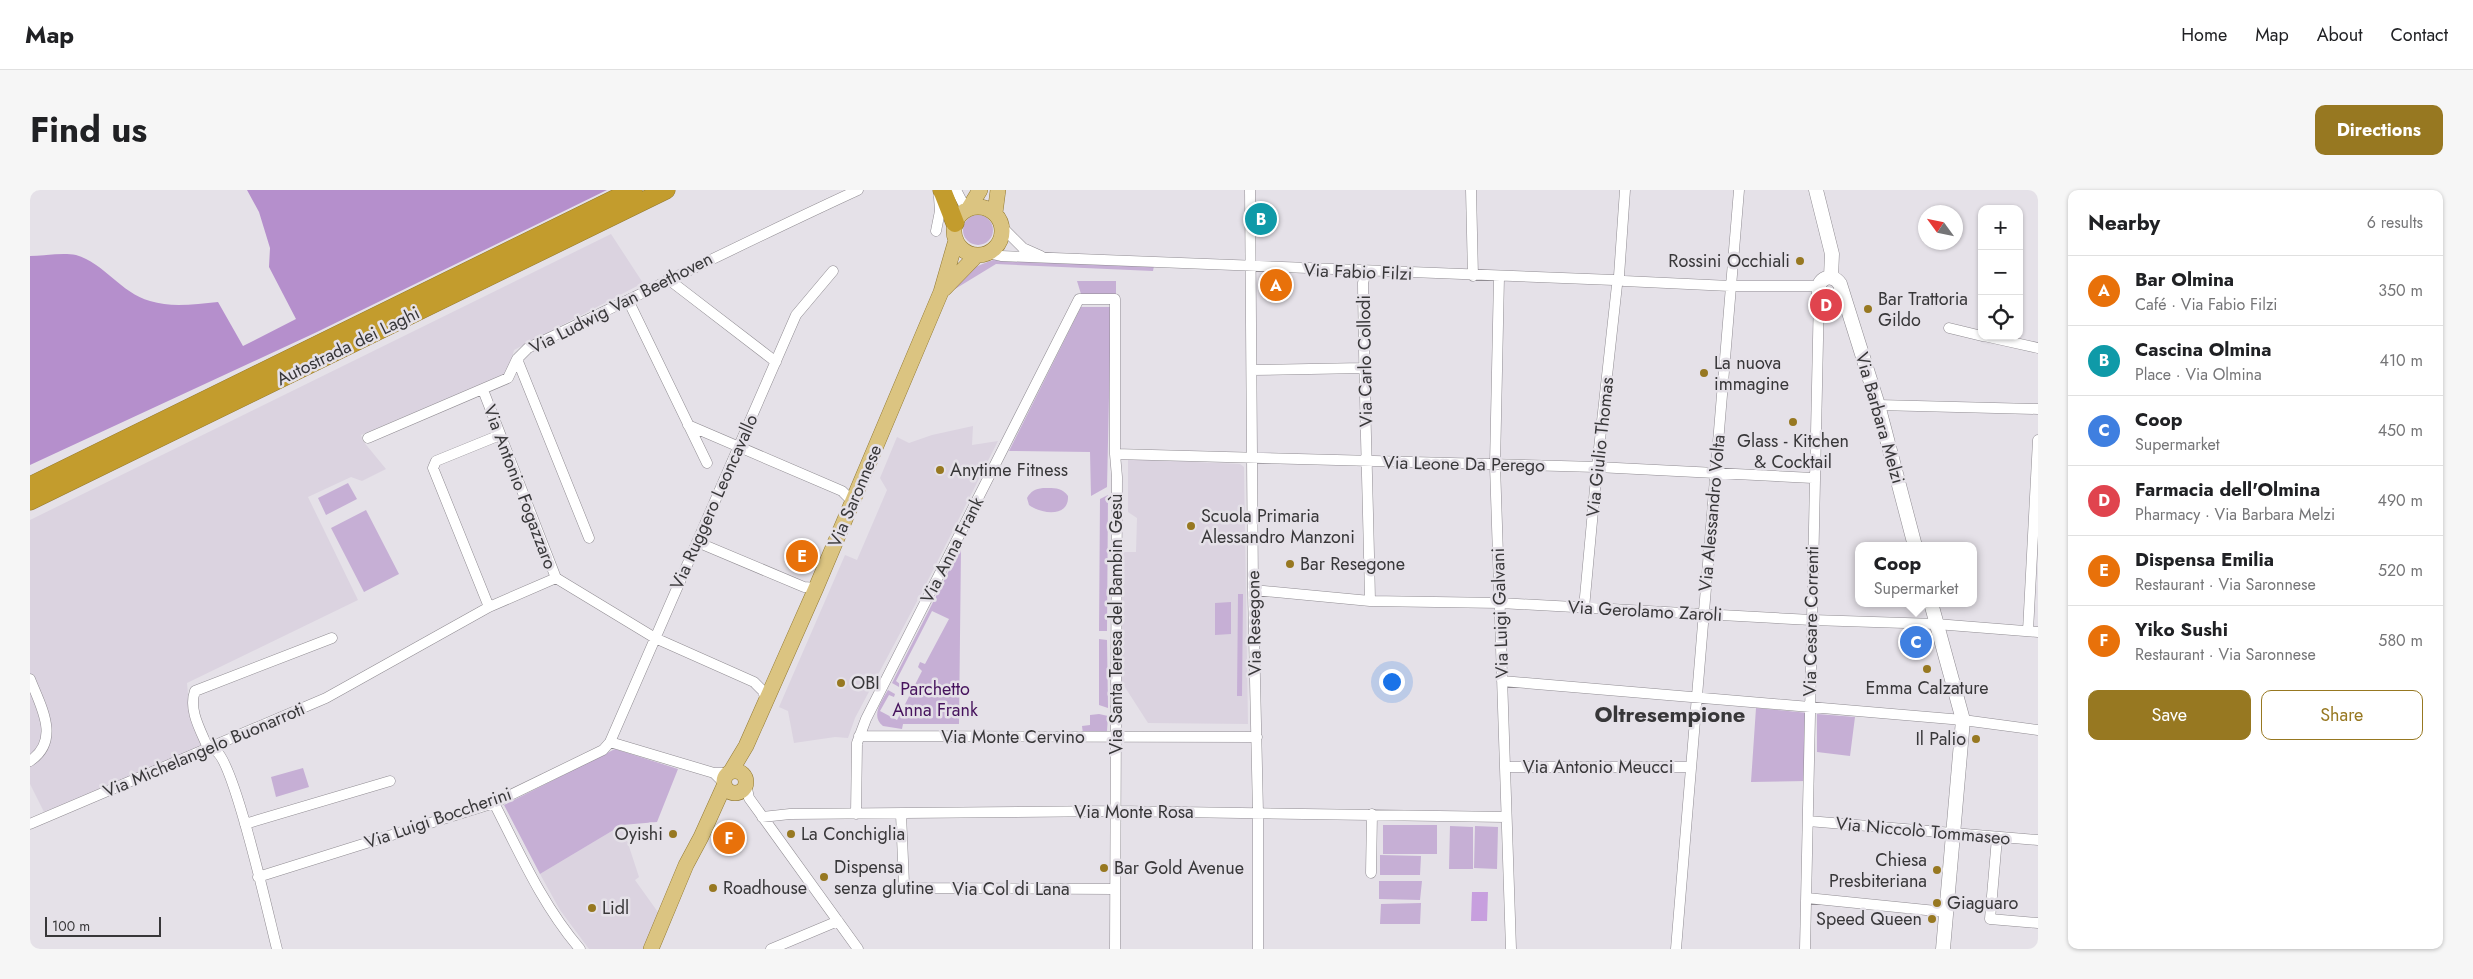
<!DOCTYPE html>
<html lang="en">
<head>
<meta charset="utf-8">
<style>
  :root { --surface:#fff; --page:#f6f6f6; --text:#202124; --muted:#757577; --line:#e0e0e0; --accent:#977821 }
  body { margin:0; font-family:Jost,sans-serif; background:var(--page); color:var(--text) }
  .controls { position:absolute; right:15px; top:15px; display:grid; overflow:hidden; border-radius:10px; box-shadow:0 1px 4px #0004 }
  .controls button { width:45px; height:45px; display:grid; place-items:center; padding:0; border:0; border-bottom:1px solid var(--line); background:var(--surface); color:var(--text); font:25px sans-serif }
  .compass { position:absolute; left:1888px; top:15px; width:45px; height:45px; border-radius:50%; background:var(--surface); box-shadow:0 1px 4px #0004; rotate:303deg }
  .scale { position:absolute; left:15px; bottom:12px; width:116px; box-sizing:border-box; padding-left:5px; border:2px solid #383739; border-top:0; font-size:14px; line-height:18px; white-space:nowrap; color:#383739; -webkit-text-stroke:4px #e5e1e8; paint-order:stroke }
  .you { position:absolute; left:1361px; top:491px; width:18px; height:18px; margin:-12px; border:4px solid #fff; border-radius:50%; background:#1a73e8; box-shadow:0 0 0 8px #1a73e833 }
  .badge { display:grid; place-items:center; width:32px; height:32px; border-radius:50%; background:var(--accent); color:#fff; font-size:16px; font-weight:700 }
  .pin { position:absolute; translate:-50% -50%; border:2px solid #fff; box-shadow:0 1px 5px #0006 }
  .popup { position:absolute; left:1825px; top:352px; width:122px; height:65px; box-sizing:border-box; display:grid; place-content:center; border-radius:10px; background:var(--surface); filter:drop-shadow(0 1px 4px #0005); font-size:16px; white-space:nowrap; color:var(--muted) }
  .popup b { font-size:19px; color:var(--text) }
  .popup::after { content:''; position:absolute; left:50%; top:100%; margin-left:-10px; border:10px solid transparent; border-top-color:var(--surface) }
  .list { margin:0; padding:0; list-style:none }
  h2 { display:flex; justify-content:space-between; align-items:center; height:65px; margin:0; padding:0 20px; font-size:21px }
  h2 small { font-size:16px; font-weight:400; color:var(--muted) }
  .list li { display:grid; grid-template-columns:32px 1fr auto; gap:15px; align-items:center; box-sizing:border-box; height:70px; padding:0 20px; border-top:1px solid var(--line) }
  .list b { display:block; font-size:19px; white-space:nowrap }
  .list p { margin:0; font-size:16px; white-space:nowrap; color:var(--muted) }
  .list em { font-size:16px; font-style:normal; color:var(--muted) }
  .actions { display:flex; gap:10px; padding:15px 20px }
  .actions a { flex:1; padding:11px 0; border:1px solid var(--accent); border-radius:10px; text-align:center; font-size:18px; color:var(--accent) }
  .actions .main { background:var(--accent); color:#fff }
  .icon { flex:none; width:28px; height:28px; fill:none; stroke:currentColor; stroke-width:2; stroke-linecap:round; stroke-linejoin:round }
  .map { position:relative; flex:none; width:2008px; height:759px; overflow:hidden; border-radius:10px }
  header { display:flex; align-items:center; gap:30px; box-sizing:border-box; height:70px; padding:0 25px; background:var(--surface); border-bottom:1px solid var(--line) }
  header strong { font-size:24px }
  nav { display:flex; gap:28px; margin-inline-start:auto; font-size:18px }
  .intro { display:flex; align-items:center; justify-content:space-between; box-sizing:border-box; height:120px; padding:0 30px }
  h1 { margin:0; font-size:35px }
  .button { padding:12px 22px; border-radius:10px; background:var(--accent); color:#fff; font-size:18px; font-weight:700 }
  main { display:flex; gap:30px; padding:0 30px }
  aside { flex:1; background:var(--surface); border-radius:10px; box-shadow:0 1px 4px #0004 }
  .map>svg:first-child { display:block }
  .built { fill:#dbd3e0 }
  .green { fill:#c6afd5 }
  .forest { fill:#b58fcc }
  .water { fill:#c79fde }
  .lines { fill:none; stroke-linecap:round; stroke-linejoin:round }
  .street-casing { stroke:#908c92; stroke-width:11 }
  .secondary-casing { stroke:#908c92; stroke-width:15 }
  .primary-casing { stroke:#927931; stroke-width:16 }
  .highway-casing { stroke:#927931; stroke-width:19 }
  .street { stroke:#fff; stroke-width:10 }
  .secondary { stroke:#fff; stroke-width:14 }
  .primary { stroke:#dbc481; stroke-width:15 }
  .highway { stroke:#c39c2d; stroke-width:18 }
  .poi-dot { fill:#977821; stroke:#e5e1e8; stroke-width:2 }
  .labels { text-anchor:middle; stroke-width:5; stroke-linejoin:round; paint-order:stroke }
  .poi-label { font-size:18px; fill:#383739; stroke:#e5e1e8; text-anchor:start }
  .street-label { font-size:18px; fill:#383739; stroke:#e5e1e8 }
  .park-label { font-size:18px; fill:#46135d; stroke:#e5e1e8 }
  .district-label { font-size:22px; font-weight:bold; fill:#383739; stroke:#e5e1e8 }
</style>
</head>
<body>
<header>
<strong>Map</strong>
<nav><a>Home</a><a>Map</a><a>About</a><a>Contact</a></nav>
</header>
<div class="intro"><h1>Find us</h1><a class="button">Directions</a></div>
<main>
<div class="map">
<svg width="2008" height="759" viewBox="0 0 2008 759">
  <rect width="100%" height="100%" fill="#e5e1e8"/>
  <path class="built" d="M 581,44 L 613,93 L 484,160 L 478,183 L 331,245 L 333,251 L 356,279 L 332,291 L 321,287 L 278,307 L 328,410 L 157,493 L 160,525 L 174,557 L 14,622 L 0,594 L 0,330 Z
    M 943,236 L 942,255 L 968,251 L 893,400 L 825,528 L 818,548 L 805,547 L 764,553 L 758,521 L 749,517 L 815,365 L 827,370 L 857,300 L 850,288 L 867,247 L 879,253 L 902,245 Z
    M 1098,269 L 1210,274 L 1214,277 L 1218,534 L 1118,533 L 1091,491 L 1092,362 L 1106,362 L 1107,328 L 1098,322 Z
    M 592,635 L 609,687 L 605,690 L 630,725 L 616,759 L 559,759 L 530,720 L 510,684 Z"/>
  <path class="green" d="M933 40a15 15 0 1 1 30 0a15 15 0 1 1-30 0Z
    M 966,69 L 1124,76 L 1123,81 L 966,74 L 925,99 C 930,81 949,75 966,69 Z
    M 1047,91 L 1086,91 L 1086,105 L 1051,104 Z
    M 1051,117 L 1081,117 L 1077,297 L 1061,306 L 1060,262 L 979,261 Z
    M 318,293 L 327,309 L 296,325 L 288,308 Z
    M 1013,298 C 1023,298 1032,297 1038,306 C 1039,328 1011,324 999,315 L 997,308 C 1001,301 1005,299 1013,298 Z
    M 1078,305 L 1077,441 L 1069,441 L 1070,309 Z
    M 336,320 L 369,384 L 334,402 L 301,338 Z
    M 931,357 L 929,534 L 873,534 L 872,539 L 853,536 C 840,526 852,511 858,500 L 865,504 L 864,507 L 859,505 L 850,521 L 867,530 L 892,481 L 888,477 L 890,472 L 895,474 L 919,429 L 902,421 L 866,491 L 870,494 L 869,497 L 862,493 Z
    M 1208,404 L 1213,404 L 1212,506 L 1207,506 Z
    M 1201,412 L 1201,444 L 1185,445 L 1185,413 Z
    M 1069,449 L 1077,450 L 1078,518 L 1069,515 Z
    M 1726,518 L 1778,523 L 1777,591 L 1721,592 Z
    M 1069,524 L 1078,526 L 1077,541 L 1074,544 L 1053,544 L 1052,536 L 1060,535 L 1060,525 Z
    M 1787,524 L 1825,527 L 1820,566 L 1787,562 Z
    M 585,559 L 648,579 L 627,632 L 592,635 L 510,684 L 474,615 Z
    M 273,578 L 279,597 L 246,607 L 241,587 Z
    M 1353,635 L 1407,635 L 1407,664 L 1353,664 Z
    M 1420,636 L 1443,637 L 1443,679 L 1419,679 Z
    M 1445,636 L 1468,637 L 1467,679 L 1444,678 Z
    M 1350,665 L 1391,666 L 1390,685 L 1350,685 Z
    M 1349,691 L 1392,691 L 1390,710 L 1349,709 Z
    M 1391,713 L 1390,734 L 1350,734 L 1351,714 Z"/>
  <path class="forest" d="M 217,0 L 577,0 L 287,142 L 0,275 L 0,66 C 14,66 32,62 46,65 C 74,73 91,103 120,111 C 142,118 165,114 188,112 L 213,156 L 266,129 L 239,77 L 240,58 L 229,22 Z"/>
  <path class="water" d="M 1442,702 L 1458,702 L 1457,731 L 1441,731 Z"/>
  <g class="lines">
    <defs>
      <path id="street" d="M 926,0 L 936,19
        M 1220,0 L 1223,400 L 1228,623 L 1228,759
        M 1441,0 L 1443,86
        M 972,37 L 993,58 L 1011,66
        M 906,41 L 910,21 L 909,7
        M 958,63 L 971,66 L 1584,90
        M 1336,82 L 1333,93 C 1334,199 1338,305 1340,411
        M 1589,86 L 1595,0
        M 1469,87 L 1465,275 L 1481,759
        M 638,89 L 746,172
        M 1594,91 L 1700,96 L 1788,96
        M 598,110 L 677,273
        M 1919,138 L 1952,146
        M 1954,146 L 2008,158
        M 487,169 L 559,348
        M 1222,180 L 1333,178
        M 453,200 L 526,388 L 625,448 L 724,492 L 733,501 L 736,510
        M 1848,215 L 2008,219
        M 658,235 L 812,301 L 822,311
        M 338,248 L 478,188 L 487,169 L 498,158 C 608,106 717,51 828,0
        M 1085,264 L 1567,277 L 1783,288
        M 667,352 L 774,397 L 786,398
        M 1223,400 L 1340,411 L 1470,413 L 1782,430 L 1906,434 L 2008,442
        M 459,417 L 403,278 L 406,271 L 470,245
        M 1554,418 L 1567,277 L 1587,95
        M 1998,441 L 2008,250
        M 0,489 C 11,517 31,550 0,571
        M 1472,491 L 1933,530 L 2008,540
        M 829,546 L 1227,547
        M 580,552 L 684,583
        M 1475,577 L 1661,577
        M 693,592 L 684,583 L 698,583
        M 716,594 L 719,608 L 828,759
        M 464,613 C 490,664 513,716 550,759
        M 826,624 L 827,553 L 836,529 L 1049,109 L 1085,109 L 1085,264 L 1087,287 L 1085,759
        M 871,624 L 874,694 L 879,698 L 1084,699
        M 732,627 L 760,624 L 1085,621 L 1476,627
        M 1778,631 L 2008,650
        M 0,634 L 296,508 L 459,417 L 526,388
        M 215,634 L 360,591
        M 1967,648 L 1960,729 L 2008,733
        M 1341,683 L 1342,624
        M 228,687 L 464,613 L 573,560 L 580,552 L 766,125 L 803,81
        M 1777,708 L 1916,722
        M 247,759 C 239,728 205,574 186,561 C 184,560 180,559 178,558 C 171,541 158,520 165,501 L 302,448
        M 741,759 L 808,731
        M 1646,759 L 1709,0
        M 1775,759 L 1789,103"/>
      <path id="secondary" d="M 1786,0 L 1802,64 L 1801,87
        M 1811,101 L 1804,109 L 1797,109 L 1789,103 C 1786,88 1802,82 1810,94 L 1848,215 L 1885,356
        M 1901,413 L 1933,530 L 1913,759"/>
      <path id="primary" d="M924 41a24 24 0 1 1 48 0a24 24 0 1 1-48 0Z
        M 939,18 L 950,0
        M 965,23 L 968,0
        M 914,99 L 947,65
        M694 592a11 11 0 1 1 22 0a11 11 0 1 1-22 0Z
        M 701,581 L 716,556 L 786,398 L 911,102 L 926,50
        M 621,759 L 656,675 L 671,647 L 694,596"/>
      <path id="highway" d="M 912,0 L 925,33
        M 0,296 L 603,0
        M 0,311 L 636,0"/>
    </defs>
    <use href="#street" class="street-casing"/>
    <use href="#secondary" class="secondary-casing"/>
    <use href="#primary" class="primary-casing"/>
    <use href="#highway" class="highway-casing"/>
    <use href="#street" class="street"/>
    <use href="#secondary" class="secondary"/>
    <use href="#primary" class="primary"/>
    <use href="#highway" class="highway"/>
  </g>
  <g class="poi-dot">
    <circle cx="1770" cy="71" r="5"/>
    <circle cx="1838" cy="119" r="5"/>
    <circle cx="1674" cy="183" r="5"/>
    <circle cx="1763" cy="232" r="5"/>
    <circle cx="910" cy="280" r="5"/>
    <circle cx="1161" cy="336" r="5"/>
    <circle cx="1260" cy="374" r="5"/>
    <circle cx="1897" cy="479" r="5"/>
    <circle cx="811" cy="493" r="5"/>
    <circle cx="1946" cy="549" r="5"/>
    <circle cx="643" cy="644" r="5"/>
    <circle cx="761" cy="644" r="5"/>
    <circle cx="1074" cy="678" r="5"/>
    <circle cx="1907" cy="680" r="5"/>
    <circle cx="794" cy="687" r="5"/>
    <circle cx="683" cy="698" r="5"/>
    <circle cx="1907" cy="713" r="5"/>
    <circle cx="562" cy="718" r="5"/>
    <circle cx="1902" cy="729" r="5"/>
  </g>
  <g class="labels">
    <g class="poi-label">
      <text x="1760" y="77" text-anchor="end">Rossini Occhiali</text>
      <text x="1848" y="115">Bar Trattoria<tspan x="1848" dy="21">Gildo</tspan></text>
      <text x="1684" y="179">La nuova<tspan x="1684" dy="21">immagine</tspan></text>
      <text x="1763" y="257" text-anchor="middle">Glass - Kitchen<tspan x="1763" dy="21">&amp; Cocktail</tspan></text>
      <text x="920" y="286">Anytime Fitness</text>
      <text x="1171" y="332">Scuola Primaria<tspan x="1171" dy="21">Alessandro Manzoni</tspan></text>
      <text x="1270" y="380">Bar Resegone</text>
      <text x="821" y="499">OBI</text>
      <text x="1897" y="504" text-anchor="middle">Emma Calzature</text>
      <text x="1936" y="555" text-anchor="end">Il Palio</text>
      <text x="633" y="650" text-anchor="end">Oyishi</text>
      <text x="771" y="650">La Conchiglia</text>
      <text x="1897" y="676" text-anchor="end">Chiesa<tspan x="1897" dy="21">Presbiteriana</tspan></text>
      <text x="804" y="683">Dispensa<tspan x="804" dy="21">senza glutine</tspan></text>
      <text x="1084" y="684">Bar Gold Avenue</text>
      <text x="693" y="704">Roadhouse</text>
      <text x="1917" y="719">Giaguaro</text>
      <text x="572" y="724">Lidl</text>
      <text x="1892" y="735" text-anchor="end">Speed Queen</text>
    </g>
    <g class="street-label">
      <text transform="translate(1328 82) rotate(2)" y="6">Via Fabio Filzi</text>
      <text transform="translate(591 113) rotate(-27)" y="6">Via Ludwig Van Beethoven</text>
      <text transform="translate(318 156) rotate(-26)" y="6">Autostrada dei Laghi</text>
      <text transform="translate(1335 171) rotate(-91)" y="6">Via Carlo Collodi</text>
      <text transform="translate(1850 228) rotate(74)" y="6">Via Barbara Melzi</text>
      <text transform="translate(1570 257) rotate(-84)" y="6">Via Giulio Thomas</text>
      <text transform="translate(1434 274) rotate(1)" y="6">Via Leone Da Perego</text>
      <text transform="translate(490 297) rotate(69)" y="6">Via Antonio Fogazzaro</text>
      <text transform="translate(825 306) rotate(-67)" y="6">Via Saronnese</text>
      <text transform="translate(684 312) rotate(-66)" y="6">Via Ruggero Leoncavallo</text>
      <text transform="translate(1682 323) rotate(-85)" y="6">Via Alessandro Volta</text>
      <text transform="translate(922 360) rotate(-63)" y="6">Via Anna Frank</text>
      <text transform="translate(1615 421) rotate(3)" y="6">Via Gerolamo Zaroli</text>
      <text transform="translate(1470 423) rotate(-92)" y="6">Via Luigi Galvani</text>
      <text transform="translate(1781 431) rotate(-89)" y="6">Via Cesare Correnti</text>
      <text transform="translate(1224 433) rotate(-91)" y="6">Via Resegone</text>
      <text transform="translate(1086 434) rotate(-90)" y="6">Via Santa Teresa del Bambin Gesù</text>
      <text x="983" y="553">Via Monte Cervino</text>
      <text transform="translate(174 560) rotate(-23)" y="6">Via Michelangelo Buonarroti</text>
      <text x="1568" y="583">Via Antonio Meucci</text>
      <text x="1104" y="628">Via Monte Rosa</text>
      <text transform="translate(408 628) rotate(-19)" y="6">Via Luigi Boccherini</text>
      <text transform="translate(1893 641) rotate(5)" y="6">Via Niccolò Tommaseo</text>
      <text x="981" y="705">Via Col di Lana</text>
    </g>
    <g class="park-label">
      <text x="905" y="505">Parchetto<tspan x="905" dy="21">Anna Frank</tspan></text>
    </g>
    <g class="district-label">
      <text x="1640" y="532">Oltresempione</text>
    </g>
  </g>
</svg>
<div class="controls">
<button>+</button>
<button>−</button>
<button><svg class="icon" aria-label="locate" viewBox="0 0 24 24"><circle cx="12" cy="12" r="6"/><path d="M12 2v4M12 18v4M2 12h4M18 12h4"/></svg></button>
</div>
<svg class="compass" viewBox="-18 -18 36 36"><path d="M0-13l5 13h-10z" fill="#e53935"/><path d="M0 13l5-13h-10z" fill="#757577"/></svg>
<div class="scale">100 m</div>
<div class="you"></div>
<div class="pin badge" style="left:1246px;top:95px;background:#e8710a">A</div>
<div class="pin badge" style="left:1231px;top:29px;background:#0f9aa8">B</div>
<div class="pin badge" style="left:1886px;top:452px;background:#3f7fe0">C</div>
<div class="popup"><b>Coop</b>Supermarket</div>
<div class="pin badge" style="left:1796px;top:115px;background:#e0444e">D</div>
<div class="pin badge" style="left:772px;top:366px;background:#e8710a">E</div>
<div class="pin badge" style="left:699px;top:648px;background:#e8710a">F</div>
</div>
<aside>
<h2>Nearby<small>6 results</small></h2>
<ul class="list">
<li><span class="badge" style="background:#e8710a">A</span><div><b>Bar Olmina</b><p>Café · Via Fabio Filzi</p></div><em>350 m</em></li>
<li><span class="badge" style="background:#0f9aa8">B</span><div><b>Cascina Olmina</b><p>Place · Via Olmina</p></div><em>410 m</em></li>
<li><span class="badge" style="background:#3f7fe0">C</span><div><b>Coop</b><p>Supermarket</p></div><em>450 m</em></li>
<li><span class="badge" style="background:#e0444e">D</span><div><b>Farmacia dell'Olmina</b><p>Pharmacy · Via Barbara Melzi</p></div><em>490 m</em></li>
<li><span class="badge" style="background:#e8710a">E</span><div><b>Dispensa Emilia</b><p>Restaurant · Via Saronnese</p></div><em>520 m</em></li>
<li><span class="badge" style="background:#e8710a">F</span><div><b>Yiko Sushi</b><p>Restaurant · Via Saronnese</p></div><em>580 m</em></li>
</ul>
<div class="actions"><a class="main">Save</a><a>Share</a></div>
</aside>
</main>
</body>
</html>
